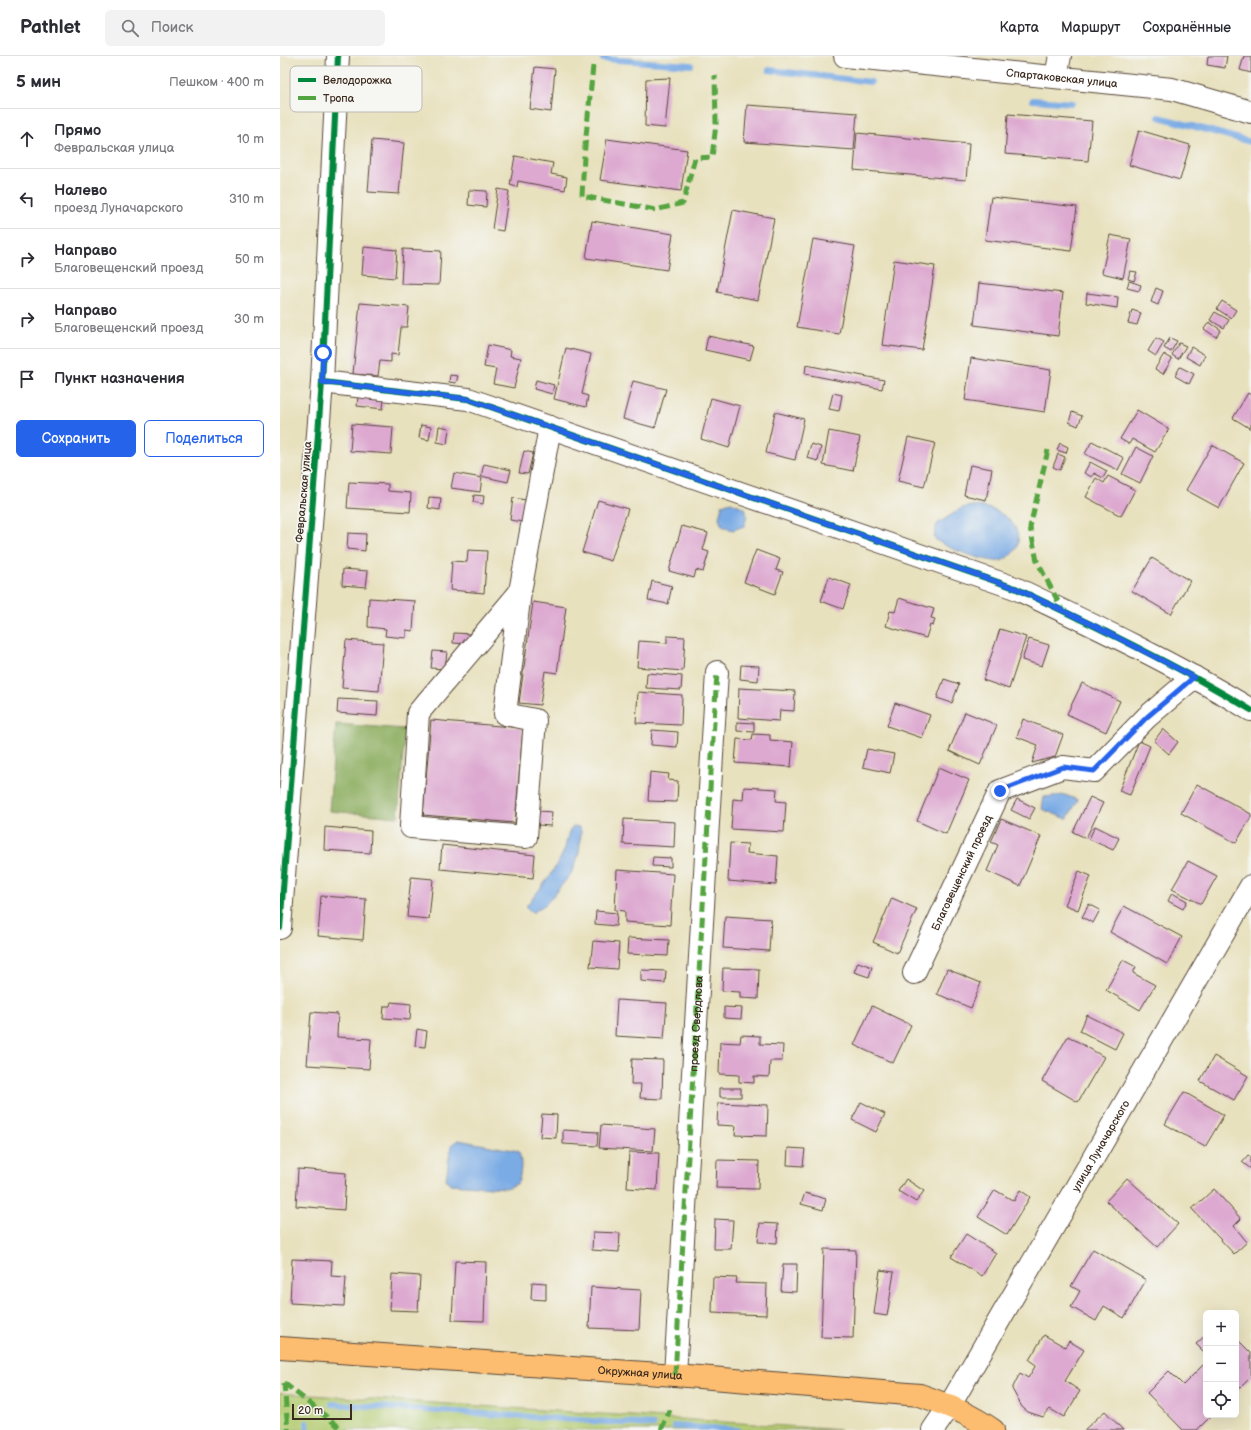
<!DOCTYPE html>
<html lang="ru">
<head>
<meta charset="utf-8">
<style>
  :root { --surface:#fff; --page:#f2f2f3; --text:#2b2b33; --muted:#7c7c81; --line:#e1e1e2; --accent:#2563eb }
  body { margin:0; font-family:"Balsamiq Sans",sans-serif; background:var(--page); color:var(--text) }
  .controls { position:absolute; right:12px; bottom:12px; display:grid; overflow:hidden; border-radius:6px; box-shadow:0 4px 16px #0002 }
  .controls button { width:36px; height:36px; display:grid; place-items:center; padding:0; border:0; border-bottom:1px solid var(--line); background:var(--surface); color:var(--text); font:20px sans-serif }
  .scale { position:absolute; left:12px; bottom:10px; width:60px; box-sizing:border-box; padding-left:4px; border:2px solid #3b2a1e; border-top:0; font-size:11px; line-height:14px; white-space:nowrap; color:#3b2a1e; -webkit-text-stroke:3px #f6f6f2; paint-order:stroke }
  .stop { position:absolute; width:12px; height:12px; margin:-9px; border:3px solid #2563eb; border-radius:50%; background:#fff }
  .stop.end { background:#2563eb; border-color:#fff; box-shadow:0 1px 4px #0008 }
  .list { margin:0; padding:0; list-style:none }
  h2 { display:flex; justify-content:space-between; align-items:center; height:52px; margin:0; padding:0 16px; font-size:17px }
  h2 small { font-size:13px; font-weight:400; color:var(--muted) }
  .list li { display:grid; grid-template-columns:26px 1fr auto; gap:12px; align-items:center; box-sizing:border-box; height:60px; padding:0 16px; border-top:1px solid var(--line) }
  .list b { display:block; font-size:15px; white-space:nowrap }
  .list p { margin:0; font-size:13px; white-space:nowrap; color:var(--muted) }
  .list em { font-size:13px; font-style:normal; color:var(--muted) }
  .actions { display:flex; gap:8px; padding:12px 16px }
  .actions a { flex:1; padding:9px 0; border:1px solid var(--accent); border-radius:6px; text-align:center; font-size:14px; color:var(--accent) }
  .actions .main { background:var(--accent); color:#fff }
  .icon { flex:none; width:22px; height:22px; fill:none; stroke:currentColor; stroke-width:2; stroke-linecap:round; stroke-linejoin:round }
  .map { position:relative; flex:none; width:971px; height:1374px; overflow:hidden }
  header { display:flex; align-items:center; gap:24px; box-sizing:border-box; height:56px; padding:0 20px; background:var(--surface); border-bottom:1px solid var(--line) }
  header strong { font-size:19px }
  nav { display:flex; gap:22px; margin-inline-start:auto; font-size:14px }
  .search { width:280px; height:36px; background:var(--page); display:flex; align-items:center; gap:10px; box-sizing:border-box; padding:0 14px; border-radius:6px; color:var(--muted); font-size:15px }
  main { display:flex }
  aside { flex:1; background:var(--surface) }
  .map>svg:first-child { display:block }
  .green { fill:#b3cb70; stroke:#777a47 }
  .forest { fill:#8eaf62; stroke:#646c40 }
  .water { fill:#7aabe5; stroke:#5a6a82 }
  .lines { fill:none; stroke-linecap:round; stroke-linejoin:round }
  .stream { stroke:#7aabe5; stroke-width:6 }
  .building { fill:#dda9d0 }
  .minor-casing { stroke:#554536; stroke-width:24 }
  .major-casing { stroke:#554536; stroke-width:24 }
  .minor { stroke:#fff; stroke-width:22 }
  .major { stroke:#fcbd6f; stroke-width:22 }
  .quiet { stroke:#54a441; stroke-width:5; stroke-dasharray:10 5; stroke-linecap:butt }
  .cycleway-casing { stroke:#f6f6f2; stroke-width:8 }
  .cycleway { stroke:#00873e; stroke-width:6 }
  .route { stroke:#2563eb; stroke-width:5 }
  .labels { text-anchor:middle; stroke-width:3.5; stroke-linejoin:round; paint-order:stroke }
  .street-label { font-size:11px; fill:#3b2a1e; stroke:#f6f6f2 }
  .key { fill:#f6f6f2; stroke:#beb9b2; stroke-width:1 }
  .key-label { font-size:11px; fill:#3b2a1e }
</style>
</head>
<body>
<header>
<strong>Pathlet</strong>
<div class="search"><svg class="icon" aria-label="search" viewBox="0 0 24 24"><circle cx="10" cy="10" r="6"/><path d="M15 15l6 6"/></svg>Поиск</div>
<nav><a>Карта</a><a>Маршрут</a><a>Сохранённые</a></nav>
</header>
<main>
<aside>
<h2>5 мин<small>Пешком · 400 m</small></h2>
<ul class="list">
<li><svg class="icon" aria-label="ahead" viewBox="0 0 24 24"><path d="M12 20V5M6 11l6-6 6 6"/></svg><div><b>Прямо</b><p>Февральская улица</p></div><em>10 m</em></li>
<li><svg class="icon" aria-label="left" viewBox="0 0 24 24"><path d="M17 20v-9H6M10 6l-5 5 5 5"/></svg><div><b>Налево</b><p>проезд Луначарского</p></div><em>310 m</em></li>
<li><svg class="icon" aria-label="right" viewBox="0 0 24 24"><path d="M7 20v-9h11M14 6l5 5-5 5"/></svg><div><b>Направо</b><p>Благовещенский проезд</p></div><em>50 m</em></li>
<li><svg class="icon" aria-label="right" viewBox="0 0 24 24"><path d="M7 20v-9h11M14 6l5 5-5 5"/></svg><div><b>Направо</b><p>Благовещенский проезд</p></div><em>30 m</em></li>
<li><svg class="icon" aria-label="arrive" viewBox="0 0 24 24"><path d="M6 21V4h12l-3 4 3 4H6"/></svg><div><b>Пункт назначения</b></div></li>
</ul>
<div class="actions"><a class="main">Сохранить</a><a>Поделиться</a></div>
</aside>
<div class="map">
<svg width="971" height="1374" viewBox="0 0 971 1374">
  <rect width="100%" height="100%" fill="#f6f6f2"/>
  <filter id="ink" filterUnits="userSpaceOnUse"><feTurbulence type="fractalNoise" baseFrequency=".025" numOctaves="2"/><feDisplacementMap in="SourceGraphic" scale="8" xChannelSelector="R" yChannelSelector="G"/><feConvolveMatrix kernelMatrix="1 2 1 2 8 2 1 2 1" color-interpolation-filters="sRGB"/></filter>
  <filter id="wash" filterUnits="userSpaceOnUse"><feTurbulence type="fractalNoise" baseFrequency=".012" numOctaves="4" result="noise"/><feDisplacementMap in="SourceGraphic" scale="16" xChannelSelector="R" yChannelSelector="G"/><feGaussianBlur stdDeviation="0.9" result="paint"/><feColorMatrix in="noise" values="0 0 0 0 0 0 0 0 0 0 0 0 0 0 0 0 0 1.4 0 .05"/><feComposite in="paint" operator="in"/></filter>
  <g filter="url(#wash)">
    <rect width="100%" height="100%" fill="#e8e1be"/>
    <path class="green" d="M 0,1337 L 520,1371 L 560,1374 L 0,1374 Z"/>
    <path class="forest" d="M 56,668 L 125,673 L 118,761 L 49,755 Z"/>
    <path class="water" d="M 451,446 L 465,452 L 467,460 L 464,470 L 453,474 L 442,470 L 439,462 L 442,449 Z
      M 693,450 C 715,450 745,466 737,492 C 733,497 726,504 720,505 C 709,507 661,491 654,482 L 657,468 L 682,452 Z
      M 785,739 L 798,744 L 787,763 L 762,753 L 764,741 Z
      M 294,770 L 299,771 L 301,775 L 299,798 L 291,818 L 266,848 L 252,857 L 246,852 L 247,849 C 260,833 275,815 284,795 C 287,787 287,775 294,770 Z
      M 178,1084 L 238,1095 C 243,1103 241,1121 237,1128 L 226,1132 L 170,1128 L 166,1123 L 171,1089 Z"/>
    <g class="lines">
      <path class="stream" d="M 323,3 L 411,9
        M 489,14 L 591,26
        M 753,44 L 792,47
        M 879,61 L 971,86
        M 52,1348 L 373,1369
        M 27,1367 L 28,1374
        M 394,1370 L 457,1374"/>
    </g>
    <g id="blocks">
      <path class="building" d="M 928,0 L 947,0 L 945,12 L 927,9 Z
        M 964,0 L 971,0 L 971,17 L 960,14 Z
        M 255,11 L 275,13 L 271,56 L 250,53 Z
        M 390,22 L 385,72 L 365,70 L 366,23 Z
        M 467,49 L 577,57 L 574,94 L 464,86 Z
        M 728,58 L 812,65 L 808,105 L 725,98 Z
        M 859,74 L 910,89 L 900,124 L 849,109 Z
        M 577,77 L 689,88 L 686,124 L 574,114 Z
        M 327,83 L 407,94 L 401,135 L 320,124 Z
        M 92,84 L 124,87 L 119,138 L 88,136 Z
        M 235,100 L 273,107 L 271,118 L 287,121 L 285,134 L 238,125 L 237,131 L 230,129 Z
        M 218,133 L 229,135 L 223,175 L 212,173 Z
        M 189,134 L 207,135 L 206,151 L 188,149 Z
        M 711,141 L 797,151 L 791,195 L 705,184 Z
        M 453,154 L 494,162 L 478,244 L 437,236 Z
        M 312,165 L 393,178 L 387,214 L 306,202 Z
        M 830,179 L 851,183 L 843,222 L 822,217 Z
        M 533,183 L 575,190 L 559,278 L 517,271 Z
        M 84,191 L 117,194 L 115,222 L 82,219 Z
        M 123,193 L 161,195 L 159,229 L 121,228 Z
        M 614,204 L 655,210 L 642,294 L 602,289 Z
        M 850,215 L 857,216 L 854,225 L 848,223 Z
        M 849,225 L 861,229 L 859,235 L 847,232 Z
        M 699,227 L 783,237 L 778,280 L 694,269 Z
        M 876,232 L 883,235 L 878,249 L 871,246 Z
        M 807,237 L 838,241 L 837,252 L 806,247 Z
        M 942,245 L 956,254 L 951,262 L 937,253 Z
        M 80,247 L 129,251 L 127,271 L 121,271 L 118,299 L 111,298 L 111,306 L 100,305 L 98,320 L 73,318 Z
        M 852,254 L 861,257 L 857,269 L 848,267 Z
        M 935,256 L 949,264 L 944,272 L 930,264 Z
        M 929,266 L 941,274 L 936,281 L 924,273 Z
        M 428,280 L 474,290 L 470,304 L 425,294 Z
        M 876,282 L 884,286 L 876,300 L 868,295 Z
        M 890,282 L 897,285 L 891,296 L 884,292 Z
        M 899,287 L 906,290 L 898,303 L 892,299 Z
        M 208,289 L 231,294 L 230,300 L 241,302 L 234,332 L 213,328 L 216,313 L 204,311 Z
        M 911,291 L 925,299 L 920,309 L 906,301 Z
        M 286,292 L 311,298 L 302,338 L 308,340 L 306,351 L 274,343 Z
        M 884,298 L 892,303 L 883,318 L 875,313 Z
        M 691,302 L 771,314 L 765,356 L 685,344 Z
        M 526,309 L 604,324 L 602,333 L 525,318 Z
        M 900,311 L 914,318 L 909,328 L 895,320 Z
        M 170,319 L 178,320 L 176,327 L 169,326 Z
        M 256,324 L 274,329 L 272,338 L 254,333 Z
        M 353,325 L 386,333 L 375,372 L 343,363 Z
        M 553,337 L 562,339 L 559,355 L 549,353 Z
        M 968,337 L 971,339 L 971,373 L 953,362 Z
        M 78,340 L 104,343 L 103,353 L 77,350 Z
        M 431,342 L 460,350 L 449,392 L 421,383 Z
        M 857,354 L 889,373 L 875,396 L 852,383 L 849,388 L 840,383 Z
        M 495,356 L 524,363 L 515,404 L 486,397 Z
        M 792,356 L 802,360 L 798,370 L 789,366 Z
        M 72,368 L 113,371 L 111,398 L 70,395 Z
        M 141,369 L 151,371 L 149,384 L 139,382 Z
        M 159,370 L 169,372 L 167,388 L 157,386 Z
        M 549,375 L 580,381 L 573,415 L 543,409 Z
        M 628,381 L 655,387 L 644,431 L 618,425 Z
        M 812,385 L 844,402 L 838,414 L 805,398 Z
        M 780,387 L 788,391 L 786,397 L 777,394 Z
        M 531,388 L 541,391 L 538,405 L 527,402 Z
        M 932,389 L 964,407 L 939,452 L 906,434 Z
        M 856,391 L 873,400 L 860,427 L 842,418 Z
        M 244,395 L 253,397 L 248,418 L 239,417 Z
        M 778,398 L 785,401 L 780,414 L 773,411 Z
        M 810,406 L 827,415 L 823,422 L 814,417 L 812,421 L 804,417 Z
        M 204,408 L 231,414 L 228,426 L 201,420 Z
        M 690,409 L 712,413 L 706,444 L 684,439 Z
        M 174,417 L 202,422 L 200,436 L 171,432 Z
        M 828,420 L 855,434 L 841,460 L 806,441 L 816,422 L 824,427 Z
        M 69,426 L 108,428 L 108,435 L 131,437 L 130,456 L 67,452 Z
        M 194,439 L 204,440 L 203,448 L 193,446 Z
        M 149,441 L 161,442 L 160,454 L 148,452 Z
        M 233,442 L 246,444 L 243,466 L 230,464 Z
        M 318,444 L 348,453 L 331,505 L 302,496 Z
        M 402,470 L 428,477 L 423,494 L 429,496 L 423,516 L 416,514 L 414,522 L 389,515 Z
        M 68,477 L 86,478 L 85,495 L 67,493 Z
        M 188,494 L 207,495 L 204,537 L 170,534 L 172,505 L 187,506 Z
        M 476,494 L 500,503 L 496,514 L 503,516 L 495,538 L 464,526 Z
        M 872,502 L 910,525 L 891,558 L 852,535 Z
        M 63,513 L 88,515 L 86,531 L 62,529 Z
        M 549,521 L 571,529 L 563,553 L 541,545 Z
        M 372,525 L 392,530 L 388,548 L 368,544 Z
        M 89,542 L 135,545 L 133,575 L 126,574 L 126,582 L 105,580 L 106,573 L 88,571 Z
        M 619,542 L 654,553 L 651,562 L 655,563 L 653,570 L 650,569 L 646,582 L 606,570 L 610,555 L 615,556 Z
        M 253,546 L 286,551 L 277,617 L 265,615 L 260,649 L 239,647 Z
        M 720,573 L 746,581 L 729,633 L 703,624 Z
        M 174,577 L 191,578 L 190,588 L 173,587 Z
        M 387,580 L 405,581 L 403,615 L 357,611 L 359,585 L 387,587 Z
        M 749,583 L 769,589 L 762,610 L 742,604 Z
        M 66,584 L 103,587 L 99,635 L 62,632 Z
        M 153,595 L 167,596 L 165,613 L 151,612 Z
        M 461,609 L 479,610 L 478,625 L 460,623 Z
        M 367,617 L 402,620 L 401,634 L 366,632 Z
        M 664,623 L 679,628 L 672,647 L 657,642 Z
        M 802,627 L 840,645 L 826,676 L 787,658 Z
        M 459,632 L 515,635 L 514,655 L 500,654 L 499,665 L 458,662 Z
        M 358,636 L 402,639 L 401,669 L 356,667 Z
        M 58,643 L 98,645 L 97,660 L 57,657 Z
        M 615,647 L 650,659 L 642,682 L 607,670 Z
        M 685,656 L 717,669 L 700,709 L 669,695 Z
        M 743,663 L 783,679 L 775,701 L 752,707 L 758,689 L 737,681 Z
        M 151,664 L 243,672 L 235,767 L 143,759 Z
        M 457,666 L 474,667 L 474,676 L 457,675 Z
        M 883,673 L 898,686 L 889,698 L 874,685 Z
        M 372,674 L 398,676 L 397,691 L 371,689 Z
        M 473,678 L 490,679 L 490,684 L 513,686 L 511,711 L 455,707 L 457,683 L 472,684 Z
        M 859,685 L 870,690 L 850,739 L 839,735 Z
        M 587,693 L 614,698 L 610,717 L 583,711 Z
        M 659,711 L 689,724 L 666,778 L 637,765 Z
        M 370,716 L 389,718 L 388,724 L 398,725 L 397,746 L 368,745 Z
        M 917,728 L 971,758 L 971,761 L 956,787 L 901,757 Z
        M 464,731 L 497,733 L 496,745 L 506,746 L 504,776 L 451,773 L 453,743 L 463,744 Z
        M 810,741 L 823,747 L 806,782 L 793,776 Z
        M 737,743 L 755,752 L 749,763 L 731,754 Z
        M 259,755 L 272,756 L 271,770 L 258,769 Z
        M 344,763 L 395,766 L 394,791 L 343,788 Z
        M 721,763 L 761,780 L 740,830 L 707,815 L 718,789 L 711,786 Z
        M 815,770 L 839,782 L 833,794 L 809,783 Z
        M 45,771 L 91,775 L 90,797 L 44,794 Z
        M 450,787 L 468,788 L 467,797 L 498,800 L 496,829 L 448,825 Z
        M 162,789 L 255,799 L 253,822 L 160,813 Z
        M 373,801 L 391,802 L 391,811 L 372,810 Z
        M 908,805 L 937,820 L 921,848 L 892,833 Z
        M 337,814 L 393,818 L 390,869 L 345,866 L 345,855 L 335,854 Z
        M 799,815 L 811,820 L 798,854 L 785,849 Z
        M 131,821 L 153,823 L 149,863 L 127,861 Z
        M 892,837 L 907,845 L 903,853 L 888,845 Z
        M 41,840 L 86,843 L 83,884 L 38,880 Z
        M 612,842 L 637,853 L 617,897 L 593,886 Z
        M 809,848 L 820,854 L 813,867 L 802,861 Z
        M 844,850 L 902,881 L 887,908 L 830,876 Z
        M 316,855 L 337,857 L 336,870 L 315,868 Z
        M 445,860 L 491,863 L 489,895 L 443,892 Z
        M 348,882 L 389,884 L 388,900 L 347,898 Z
        M 313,885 L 339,887 L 337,913 L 310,911 Z
        M 843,904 L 856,911 L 853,917 L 875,929 L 860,954 L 826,934 Z
        M 578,906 L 592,911 L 589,921 L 574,916 Z
        M 443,912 L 479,913 L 478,943 L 460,942 L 460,936 L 442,935 Z
        M 667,913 L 701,927 L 691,952 L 657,938 Z
        M 361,914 L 386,915 L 385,927 L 361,925 Z
        M 337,944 L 387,947 L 384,983 L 335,980 Z
        M 111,946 L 131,948 L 130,964 L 103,962 L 104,950 L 110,950 Z
        M 592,950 L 631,969 L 613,1007 L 574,989 Z
        M 444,951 L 462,952 L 461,963 L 444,962 Z
        M 31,956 L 58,958 L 57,981 L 91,983 L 89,1013 L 27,1009 Z
        M 807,959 L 843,977 L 835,993 L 800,975 Z
        M 137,973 L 147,975 L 145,991 L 135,990 Z
        M 461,979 L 480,980 L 480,988 L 503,989 L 502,1005 L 490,1005 L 489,1021 L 474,1020 L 474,1027 L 459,1026 L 459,1019 L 439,1018 L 440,986 L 460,987 Z
        M 788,980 L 824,1001 L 798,1046 L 762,1025 Z
        M 934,1000 L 968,1020 L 954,1044 L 920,1025 Z
        M 352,1003 L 383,1004 L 382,1043 L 360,1042 L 361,1028 L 351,1028 Z
        M 440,1032 L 461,1032 L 461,1041 L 440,1041 Z
        M 904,1036 L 944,1059 L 925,1091 L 885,1068 Z
        M 581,1046 L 605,1058 L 596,1076 L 572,1064 Z
        M 438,1047 L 488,1049 L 487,1080 L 455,1079 L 456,1070 L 437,1069 Z
        M 262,1058 L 277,1059 L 276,1082 L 260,1081 Z
        M 321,1069 L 375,1073 L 373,1095 L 319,1092 Z
        M 283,1074 L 318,1076 L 317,1090 L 283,1088 Z
        M 508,1092 L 525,1093 L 523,1110 L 507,1109 Z
        M 349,1096 L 379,1097 L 377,1134 L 347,1132 Z
        M 968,1099 L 971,1101 L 971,1113 L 962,1106 Z
        M 437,1104 L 479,1105 L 478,1133 L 436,1132 Z
        M 18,1113 L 66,1117 L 64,1154 L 16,1150 Z
        M 847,1122 L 898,1168 L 877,1191 L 826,1145 Z
        M 626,1123 L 644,1135 L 636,1146 L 618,1135 Z
        M 934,1133 L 961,1163 L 954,1170 L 967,1186 L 954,1198 L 912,1153 Z
        M 715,1134 L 734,1145 L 740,1134 L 750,1141 L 727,1179 L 698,1161 Z
        M 525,1137 L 546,1143 L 543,1154 L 521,1148 Z
        M 435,1163 L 453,1164 L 451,1193 L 434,1193 Z
        M 480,1167 L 498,1168 L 497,1187 L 478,1186 Z
        M 313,1176 L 340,1177 L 339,1196 L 312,1194 Z
        M 686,1178 L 716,1197 L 702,1220 L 671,1201 Z
        M 544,1193 L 576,1194 L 573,1282 L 541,1281 Z
        M 813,1193 L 866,1224 L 844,1262 L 824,1250 L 816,1265 L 791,1251 L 800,1235 L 791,1230 Z
        M 12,1203 L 52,1205 L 51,1220 L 66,1221 L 64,1250 L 10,1247 Z
        M 175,1205 L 206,1206 L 204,1265 L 172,1264 Z
        M 503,1208 L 517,1208 L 516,1236 L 501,1235 Z
        M 600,1214 L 614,1216 L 607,1260 L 594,1258 Z
        M 112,1218 L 140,1220 L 138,1255 L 110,1254 Z
        M 433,1221 L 457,1222 L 456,1227 L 487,1228 L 486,1259 L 432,1257 Z
        M 252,1226 L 266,1227 L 266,1244 L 251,1243 Z
        M 311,1231 L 361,1234 L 359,1274 L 309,1272 Z
        M 764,1279 L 785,1291 L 789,1285 L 804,1294 L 785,1325 L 800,1335 L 784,1361 L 770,1353 L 763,1361 L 748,1356 L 742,1351 L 732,1333 L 740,1317 L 748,1322 L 756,1309 L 749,1304 Z
        M 926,1279 L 926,1298 L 916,1288 Z
        M 956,1282 L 971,1297 L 971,1321 L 956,1336 Z
        M 926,1306 L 926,1359 L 932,1359 L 917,1374 L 903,1374 L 867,1337 L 889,1315 L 903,1329 Z
        M 825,1355 L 843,1374 L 804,1374 Z"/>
    </g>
  </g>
  <g filter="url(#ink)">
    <use href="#blocks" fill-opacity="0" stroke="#554536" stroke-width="1"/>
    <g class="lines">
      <defs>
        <g id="minor">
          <path id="s1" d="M 565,0 L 892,33 L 971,56"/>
          <path d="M 776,20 L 780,0"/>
          <path d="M 42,326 L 188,343 L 735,532 C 815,570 895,608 971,654"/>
          <path d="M 240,536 L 138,657 L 131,771 L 246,781 L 255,664 L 225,658 L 240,536 L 270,371"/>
          <path d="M 0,872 L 42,326 L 58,0"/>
          <path id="s2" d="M 634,917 L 720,735 L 783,711 L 814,715 L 867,661 L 914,621"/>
          <path d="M 395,1319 L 437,616"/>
          <path id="s3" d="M 653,1374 L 670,1349 L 971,830"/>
        </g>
        <g id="major">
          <path id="s4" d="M 0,1292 L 395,1319 L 640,1339 C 666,1348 690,1358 713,1374"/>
        </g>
      </defs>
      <use href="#minor" class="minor-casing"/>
      <use href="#major" class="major-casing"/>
      <use href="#minor" class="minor"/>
      <use href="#major" class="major"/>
      <g class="quiet">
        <path d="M 313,10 L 304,100 L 302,140 L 376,154 L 403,147 L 415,102 L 432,101 L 436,68 L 435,19"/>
        <path d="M 768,394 L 750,471 L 757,505 L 783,555"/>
        <path id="s5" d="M 395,1319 L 437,616"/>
        <path d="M 4,1327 L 63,1374"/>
        <path d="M 4,1327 L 8,1374"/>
        <path d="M 381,1374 L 390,1354"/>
      </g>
      <defs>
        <path id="cycleway" d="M 42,326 L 188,343 L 735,532 C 815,570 895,608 971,654
          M 0,872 L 42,326 L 58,0"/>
      </defs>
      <use href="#cycleway" class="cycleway-casing"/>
      <use href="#cycleway" class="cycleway"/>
    </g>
  </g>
  <g class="lines" filter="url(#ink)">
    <path class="route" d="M 43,297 L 42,326 L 188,343 L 735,532 L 815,570 L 914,621 L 867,661 L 814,715 L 783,711 L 720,735"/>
  </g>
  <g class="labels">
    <g class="street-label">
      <text dy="4" stroke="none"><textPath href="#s1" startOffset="218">Спартаковская улица</textPath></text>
      <text transform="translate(23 436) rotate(-85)" y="4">Февральская улица</text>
      <text dy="4" stroke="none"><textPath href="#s2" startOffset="111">Благовещенский проезд</textPath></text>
      <text dy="4" stroke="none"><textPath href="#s5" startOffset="352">проезд Свердлова</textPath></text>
      <text dy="4" stroke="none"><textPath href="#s3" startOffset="330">улица Луначарского</textPath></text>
      <text dy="4" stroke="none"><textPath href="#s4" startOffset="361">Окружная улица</textPath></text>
    </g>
  </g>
  <rect x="10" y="10" width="132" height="46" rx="6" class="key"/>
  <rect x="18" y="22" width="18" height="4" fill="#00873e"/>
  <rect x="18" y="40" width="18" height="4" fill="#54a441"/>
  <g class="key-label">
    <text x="43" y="28">Велодорожка</text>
    <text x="43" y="46">Тропа</text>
  </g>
</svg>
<div class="controls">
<button>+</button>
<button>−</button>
<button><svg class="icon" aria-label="locate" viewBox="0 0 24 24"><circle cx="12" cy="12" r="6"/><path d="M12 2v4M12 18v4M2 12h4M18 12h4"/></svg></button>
</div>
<div class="scale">20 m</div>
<div class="stop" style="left:43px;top:297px"></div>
<div class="stop end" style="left:720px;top:735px"></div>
</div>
</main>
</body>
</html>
